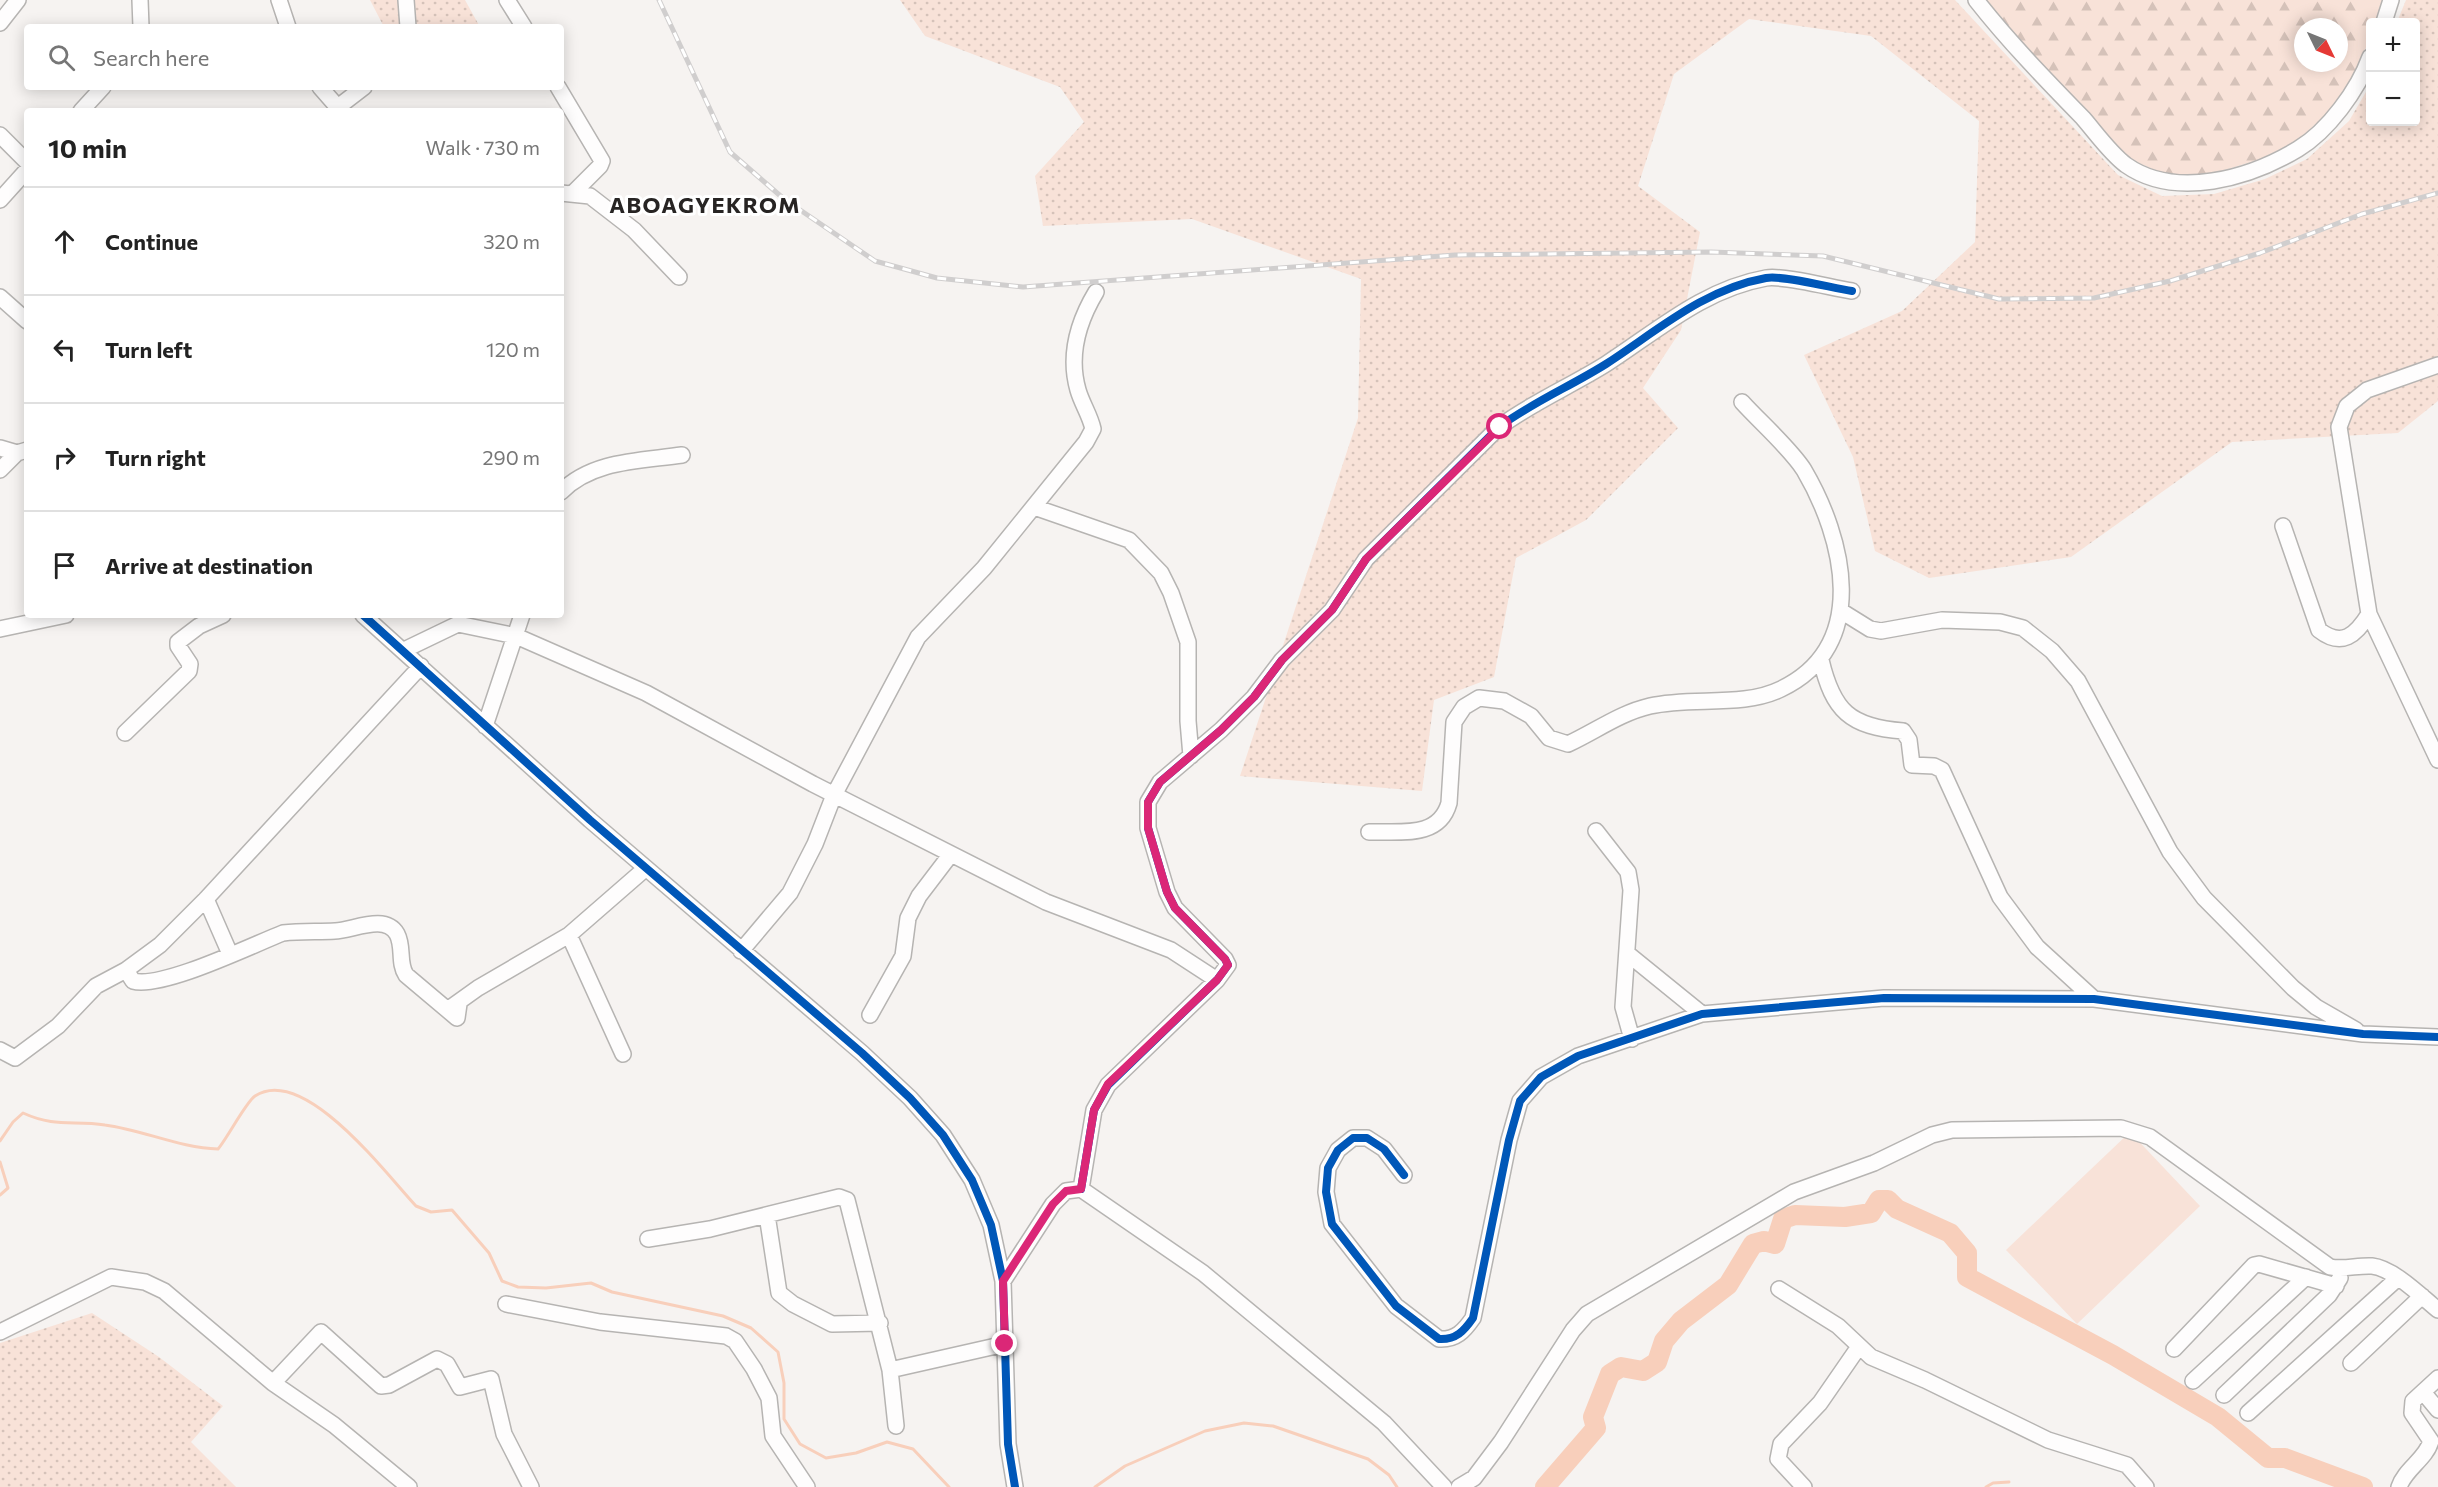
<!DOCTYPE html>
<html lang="en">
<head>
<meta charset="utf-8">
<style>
  :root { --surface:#fff; --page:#f6f6f6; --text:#222; --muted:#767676; --line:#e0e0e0 }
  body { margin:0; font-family:Commissioner,sans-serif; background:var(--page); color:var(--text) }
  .controls { position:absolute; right:18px; top:18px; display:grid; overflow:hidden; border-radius:6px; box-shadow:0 3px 15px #0003 }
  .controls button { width:54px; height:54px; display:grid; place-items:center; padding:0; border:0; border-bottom:2px solid var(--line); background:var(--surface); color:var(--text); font:30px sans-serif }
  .compass { position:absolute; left:2294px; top:18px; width:54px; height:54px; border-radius:50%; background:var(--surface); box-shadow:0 3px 15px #0003; rotate:133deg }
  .stop { position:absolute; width:18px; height:18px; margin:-14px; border:4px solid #db2777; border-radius:50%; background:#fff }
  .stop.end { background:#db2777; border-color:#fff; box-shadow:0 2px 6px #0008 }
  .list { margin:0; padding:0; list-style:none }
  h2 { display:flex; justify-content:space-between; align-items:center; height:78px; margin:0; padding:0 24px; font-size:26px }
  h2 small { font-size:20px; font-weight:400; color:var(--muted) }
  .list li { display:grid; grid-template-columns:39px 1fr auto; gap:18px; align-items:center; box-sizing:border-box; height:108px; padding:0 24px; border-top:2px solid var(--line) }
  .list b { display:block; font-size:22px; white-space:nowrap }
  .list em { font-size:20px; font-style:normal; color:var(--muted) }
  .icon { flex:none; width:33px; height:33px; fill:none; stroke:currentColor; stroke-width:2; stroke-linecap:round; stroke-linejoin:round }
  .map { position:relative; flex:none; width:2438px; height:1487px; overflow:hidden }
  .search { position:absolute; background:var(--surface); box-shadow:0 3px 15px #0003; left:24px; top:24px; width:540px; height:66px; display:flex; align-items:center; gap:15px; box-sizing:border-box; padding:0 21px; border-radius:6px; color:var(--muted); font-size:22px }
  .panel { position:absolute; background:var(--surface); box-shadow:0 3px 15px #0003; left:24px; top:108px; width:540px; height:510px; border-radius:6px }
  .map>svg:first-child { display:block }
  .green { fill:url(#green-dots) }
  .forest { fill:url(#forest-firs); fill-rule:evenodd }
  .pitch { fill:#f8e2d8 }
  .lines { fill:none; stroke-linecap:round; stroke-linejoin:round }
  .stream { stroke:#f8cfbb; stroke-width:3 }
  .river { stroke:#f8cfbb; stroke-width:20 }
  .minor-casing { stroke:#b6b4b2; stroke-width:18 }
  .minor { stroke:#fefdfd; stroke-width:15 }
  .rail-casing { stroke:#d0cece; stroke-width:5 }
  .rail { stroke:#fff; stroke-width:3; stroke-dasharray:9; stroke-linecap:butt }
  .cycleway-casing { stroke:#fff; stroke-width:11 }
  .cycleway { stroke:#0057b8; stroke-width:8 }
  .route { stroke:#db2777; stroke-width:8 }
  .labels { text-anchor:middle; stroke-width:6; stroke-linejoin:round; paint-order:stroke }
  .district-label { font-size:22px; font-weight:bold; letter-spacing:1.5px; fill:#272423; stroke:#fff }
</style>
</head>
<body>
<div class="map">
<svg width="2438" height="1487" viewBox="0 0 2438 1487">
  <defs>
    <pattern id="green-dots" width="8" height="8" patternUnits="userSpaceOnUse" patternTransform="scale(1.5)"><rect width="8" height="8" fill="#f8e2d8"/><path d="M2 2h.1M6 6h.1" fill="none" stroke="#d5c2b9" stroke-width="1.8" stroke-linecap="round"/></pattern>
    <pattern id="forest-firs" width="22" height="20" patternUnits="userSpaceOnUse" patternTransform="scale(1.5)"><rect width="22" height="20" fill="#f8e2d8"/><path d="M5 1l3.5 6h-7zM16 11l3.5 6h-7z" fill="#d5c2b9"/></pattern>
  </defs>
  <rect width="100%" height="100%" fill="#f6f3f1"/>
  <path class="green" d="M 370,0 L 465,0 L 480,27 L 384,27 Z
    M 900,0 L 1955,0 L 2118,175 L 2162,196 L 2214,194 L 2265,179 L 2307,159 L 2349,121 L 2370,85 L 2370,122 L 2416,122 L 2416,22 L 2397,22 L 2406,0 L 2438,0 L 2438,401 L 2398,433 L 2232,442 L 2071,557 L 1929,578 L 1875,551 L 1853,457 L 1804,355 L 1902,311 L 1975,242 L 1979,121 L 1871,36 L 1749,19 L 1674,74 L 1638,186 L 1700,232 L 1681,330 L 1643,388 L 1678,428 L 1586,520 L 1516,558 L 1494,677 L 1434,700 L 1422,791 L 1240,776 L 1358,418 L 1361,279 L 1192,219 L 1043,226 L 1035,176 L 1084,122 L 1060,87 L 925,36 Z
    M 92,1313 L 159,1357 L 223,1406 L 191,1442 L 236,1487 L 0,1487 L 0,1343 Z"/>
  <path class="forest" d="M 1982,0 L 2384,0 L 2376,22 L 2370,22 L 2370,37 L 2360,63 L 2333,108 L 2296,142 L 2258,160 L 2211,174 L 2166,175 L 2130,159 ZM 2303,27 L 2339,27 L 2339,63 L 2303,63 Z"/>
  <path class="pitch" d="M 2130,1132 L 2200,1206 L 2077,1324 L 2006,1250 Z"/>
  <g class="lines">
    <path class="stream" d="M 0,1141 L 13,1122 L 23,1113 C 56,1128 73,1120 105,1125 C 143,1130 180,1148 218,1149 C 228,1137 246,1102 255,1096 C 304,1064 386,1174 416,1206 L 431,1212 L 452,1210 L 489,1253 L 502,1281 L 518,1287 L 546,1288 L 591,1283 L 612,1292 L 723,1316 L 751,1328 L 778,1352 L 784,1383 L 784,1419 L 800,1444 L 826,1458 L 856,1453 L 887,1442 L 913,1449 L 949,1487
      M 0,1162 L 8,1188 L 0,1195
      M 1095,1487 L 1125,1466 L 1205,1431 L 1244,1423 L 1273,1426 L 1368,1459 L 1389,1475 L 1397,1487
      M 1986,1487 L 1993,1483 L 2009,1482"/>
    <path class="river" d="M 1545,1487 L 1596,1428 L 1593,1417 L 1610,1374 L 1621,1367 L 1643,1371 L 1657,1362 L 1664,1341 L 1681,1321 L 1728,1285 L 1753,1244 L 1764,1241 L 1775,1244 L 1783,1219 L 1795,1215 L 1845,1217 L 1871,1213 L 1879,1200 L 1888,1200 L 1897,1209 L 1950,1233 L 1967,1253 L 1967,1277 L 2113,1355 L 2218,1417 L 2268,1458 L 2285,1458 L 2363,1487"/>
    <defs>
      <path id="minor" d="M 140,0 L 141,27
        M 279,0 L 288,27
        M 406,0 L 408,27
        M 507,0 L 524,27
        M 1976,0 C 2009,42 2046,80 2083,118 C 2096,133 2110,153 2126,165 C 2176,200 2250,178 2298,149 C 2328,131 2358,90 2370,57
        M 2384,22 L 2391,0
        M 0,23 L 18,0
        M 320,87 L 341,111
        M 558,87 L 602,161 L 600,166 L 572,194
        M 338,107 L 364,87
        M 81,111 L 103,87
        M 0,135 L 27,162
        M 561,193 L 590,196 L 634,230 L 679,277
        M 0,200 L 27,170
        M 0,297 L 27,321
        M 2438,365 L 2367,390 L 2347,406 L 2339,427 L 2369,614 L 2438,760
        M 0,448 L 17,453 L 27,450
        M 0,470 L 17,453
        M 561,492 C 592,460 641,461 682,455
        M 1034,507 L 1129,540 L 1161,573 L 1171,593 L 1188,642 L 1188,721 L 1191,756
        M 2283,526 L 2319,630 C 2342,648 2356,635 2369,614
        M 1841,611 L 1870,629 L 1881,631 L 1942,620 L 2000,622 L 2023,628 L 2052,651 L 2078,681 L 2170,852 L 2204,898 L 2293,988 L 2316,1007 L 2356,1030
        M 363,615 L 590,820 L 862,1053 L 910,1098 L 943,1135 L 972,1180 L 991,1225 L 1003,1281 L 1008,1444 L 1015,1487
        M 0,629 L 66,615
        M 404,650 L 458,624 L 516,636 L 646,693 L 813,784 L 1046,902 L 1171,950 L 1217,980
        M 1821,660 C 1833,711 1850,727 1903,731 L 1909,740 L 1912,765 L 1934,766 L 1942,770 L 2000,897 L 2037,947 L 2094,999
        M 485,726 L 522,615
        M 125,733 L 189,671 L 190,664 L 178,646 L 178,642 L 199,626 L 223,615
        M 1596,831 L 1628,872 L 1631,890 L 1623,1007 L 1632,1039
        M 1369,832 C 1400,831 1439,839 1449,803 L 1454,722 L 1464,707 L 1479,698 L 1504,701 L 1531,716 L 1549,738 L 1568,744 C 1596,731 1620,713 1650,706 C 1692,696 1742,708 1781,689 C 1871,646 1844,538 1804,470 C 1791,449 1759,421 1742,402
        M 206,899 L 230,954
        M 569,935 L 623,1054
        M 741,951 L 790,893 L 815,844 L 834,795 L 918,637 L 984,568 L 1086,442 L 1093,429 C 1090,415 1082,404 1078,390 C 1068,355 1078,322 1096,292
        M 1628,954 L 1702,1014
        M 126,970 L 160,945 L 206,899 L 421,666
        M 450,1008 L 478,988 L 569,935 L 646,868
        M 870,1015 L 903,956 L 908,918 L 919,896 L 951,854
        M 0,1050 L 15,1058 L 58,1026 L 96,986 L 126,970 L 133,981 C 162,989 250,946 283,933 C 301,931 318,932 335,931 C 352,931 385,913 397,934 C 404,947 398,963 406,975 L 457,1018 L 459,1004
        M 1404,1175 L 1384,1149 L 1367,1138 L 1353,1138 L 1338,1150 L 1328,1168 L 1326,1192 L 1332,1224 L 1396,1306 L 1439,1339 C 1456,1340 1464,1331 1473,1318 L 1509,1140 L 1520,1101 L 1541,1077 L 1578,1056 L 1702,1014 L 1884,998 L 2094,999 L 2363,1034 L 2438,1037
        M 1081,1189 L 1094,1110 L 1108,1085 L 1217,980 L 1228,965 L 1225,959 L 1175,908 L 1167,892 L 1148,828 L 1148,802 L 1160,782 L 1221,730 L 1254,697 L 1282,660 L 1332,610 L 1366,559 L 1499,427 C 1533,402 1571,386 1606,364 C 1657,331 1704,289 1766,278 C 1784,275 1832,288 1852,291
        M 767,1215 L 779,1293 L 793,1304 L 832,1324 L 880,1323
        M 648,1239 L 710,1229 L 839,1197 L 847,1200 L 890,1370 L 896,1426
        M 1003,1281 L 1053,1204 L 1066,1191 L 1081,1189 L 1203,1273 L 1384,1423 L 1444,1487
        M 1779,1289 L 1838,1326 L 1871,1357 L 1925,1380 L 2048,1440 L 2127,1465 L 2146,1487
        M 506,1304 L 600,1322 L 726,1336 L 735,1341 L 754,1369 L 769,1398 L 773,1436 L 807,1487
        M 0,1332 L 111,1277 L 145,1282 L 164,1291 L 273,1383 L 334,1425 L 409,1487
        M 2174,1349 L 2254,1265 L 2259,1264 L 2336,1286
        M 2351,1363 L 2422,1296
        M 890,1370 L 1005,1344
        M 2193,1381 L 2306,1277
        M 273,1383 L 321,1332 L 381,1386 L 389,1385 L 437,1359 L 447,1364 L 460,1387 L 491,1379 L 504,1434 L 531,1487
        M 2423,1392 L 2438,1410
        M 2224,1395 L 2329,1295 L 2340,1278
        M 2248,1413 L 2398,1278
        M 1459,1487 L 1474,1478 L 1501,1442 L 1573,1330 L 1587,1314 L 1794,1192 L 1874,1163 L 1932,1135 L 1952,1130 L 2121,1128 L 2150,1137 L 2330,1267 C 2344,1270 2358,1265 2372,1266 C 2393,1268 2422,1297 2438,1310
        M 1804,1487 L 1778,1459 L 1781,1444 L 1820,1403 L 1858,1348
        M 2399,1487 C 2405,1469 2426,1459 2431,1441 L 2412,1413 L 2413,1401 L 2438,1378"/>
    </defs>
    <use href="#minor" class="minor-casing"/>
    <use href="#minor" class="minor"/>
    <defs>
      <path id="rail" d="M 659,0 L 730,152 L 784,199 L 875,261 L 937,278 L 1023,287 L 1455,255 L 1711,252 L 1823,256 L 1999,299 L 2094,298 L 2170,281 L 2260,253 L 2362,214 L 2438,193"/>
    </defs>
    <use href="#rail" class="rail-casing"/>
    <use href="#rail" class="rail"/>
    <defs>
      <path id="cycleway" d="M 363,615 L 590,820 L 862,1053 L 910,1098 L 943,1135 L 972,1180 L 991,1225 L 1003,1281 L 1008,1444 L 1015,1487
        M 1404,1175 L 1384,1149 L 1367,1138 L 1353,1138 L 1338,1150 L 1328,1168 L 1326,1192 L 1332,1224 L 1396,1306 L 1439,1339 C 1456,1340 1464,1331 1473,1318 L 1509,1140 L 1520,1101 L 1541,1077 L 1578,1056 L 1702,1014 L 1884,998 L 2094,999 L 2363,1034 L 2438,1037
        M 1081,1189 L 1094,1110 L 1108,1085 L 1217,980 L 1228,965 L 1225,959 L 1175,908 L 1167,892 L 1148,828 L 1148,802 L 1160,782 L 1221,730 L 1254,697 L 1282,660 L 1332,610 L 1366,559 L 1499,427 C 1533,402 1571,386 1606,364 C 1657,331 1704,289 1766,278 C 1784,275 1832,288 1852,291"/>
    </defs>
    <use href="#cycleway" class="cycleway-casing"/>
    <use href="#cycleway" class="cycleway"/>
  </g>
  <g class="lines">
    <path class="route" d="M 1005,1344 L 1003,1281 L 1053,1204 L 1066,1191 L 1081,1189 L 1094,1110 L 1108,1084 L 1217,980 L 1228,965 L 1225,959 L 1175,908 L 1167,892 L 1148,828 L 1148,802 L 1160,782 L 1221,730 L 1254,697 L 1282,660 L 1332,610 L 1366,559 L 1500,427"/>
  </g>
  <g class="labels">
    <g class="district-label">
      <text x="705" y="213">ABOAGYEKROM</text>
    </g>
  </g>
</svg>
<div class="controls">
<button>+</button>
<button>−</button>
</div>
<svg class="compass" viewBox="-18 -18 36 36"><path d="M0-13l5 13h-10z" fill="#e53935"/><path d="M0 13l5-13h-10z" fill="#767676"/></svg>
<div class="stop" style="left:1500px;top:427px"></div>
<div class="stop end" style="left:1005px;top:1344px"></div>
<div class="search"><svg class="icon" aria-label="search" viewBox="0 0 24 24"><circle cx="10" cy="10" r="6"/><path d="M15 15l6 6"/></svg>Search here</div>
<section class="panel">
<h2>10 min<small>Walk · 730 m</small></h2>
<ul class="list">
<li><svg class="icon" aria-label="ahead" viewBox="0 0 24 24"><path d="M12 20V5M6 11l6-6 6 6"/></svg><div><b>Continue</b></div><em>320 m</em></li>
<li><svg class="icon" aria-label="left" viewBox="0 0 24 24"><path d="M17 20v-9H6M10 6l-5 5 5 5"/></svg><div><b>Turn left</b></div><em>120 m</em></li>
<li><svg class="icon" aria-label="right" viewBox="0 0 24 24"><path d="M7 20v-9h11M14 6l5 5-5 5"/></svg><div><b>Turn right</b></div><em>290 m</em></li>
<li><svg class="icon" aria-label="arrive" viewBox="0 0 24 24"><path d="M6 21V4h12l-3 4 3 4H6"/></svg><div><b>Arrive at destination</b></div></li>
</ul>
</section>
</div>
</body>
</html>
